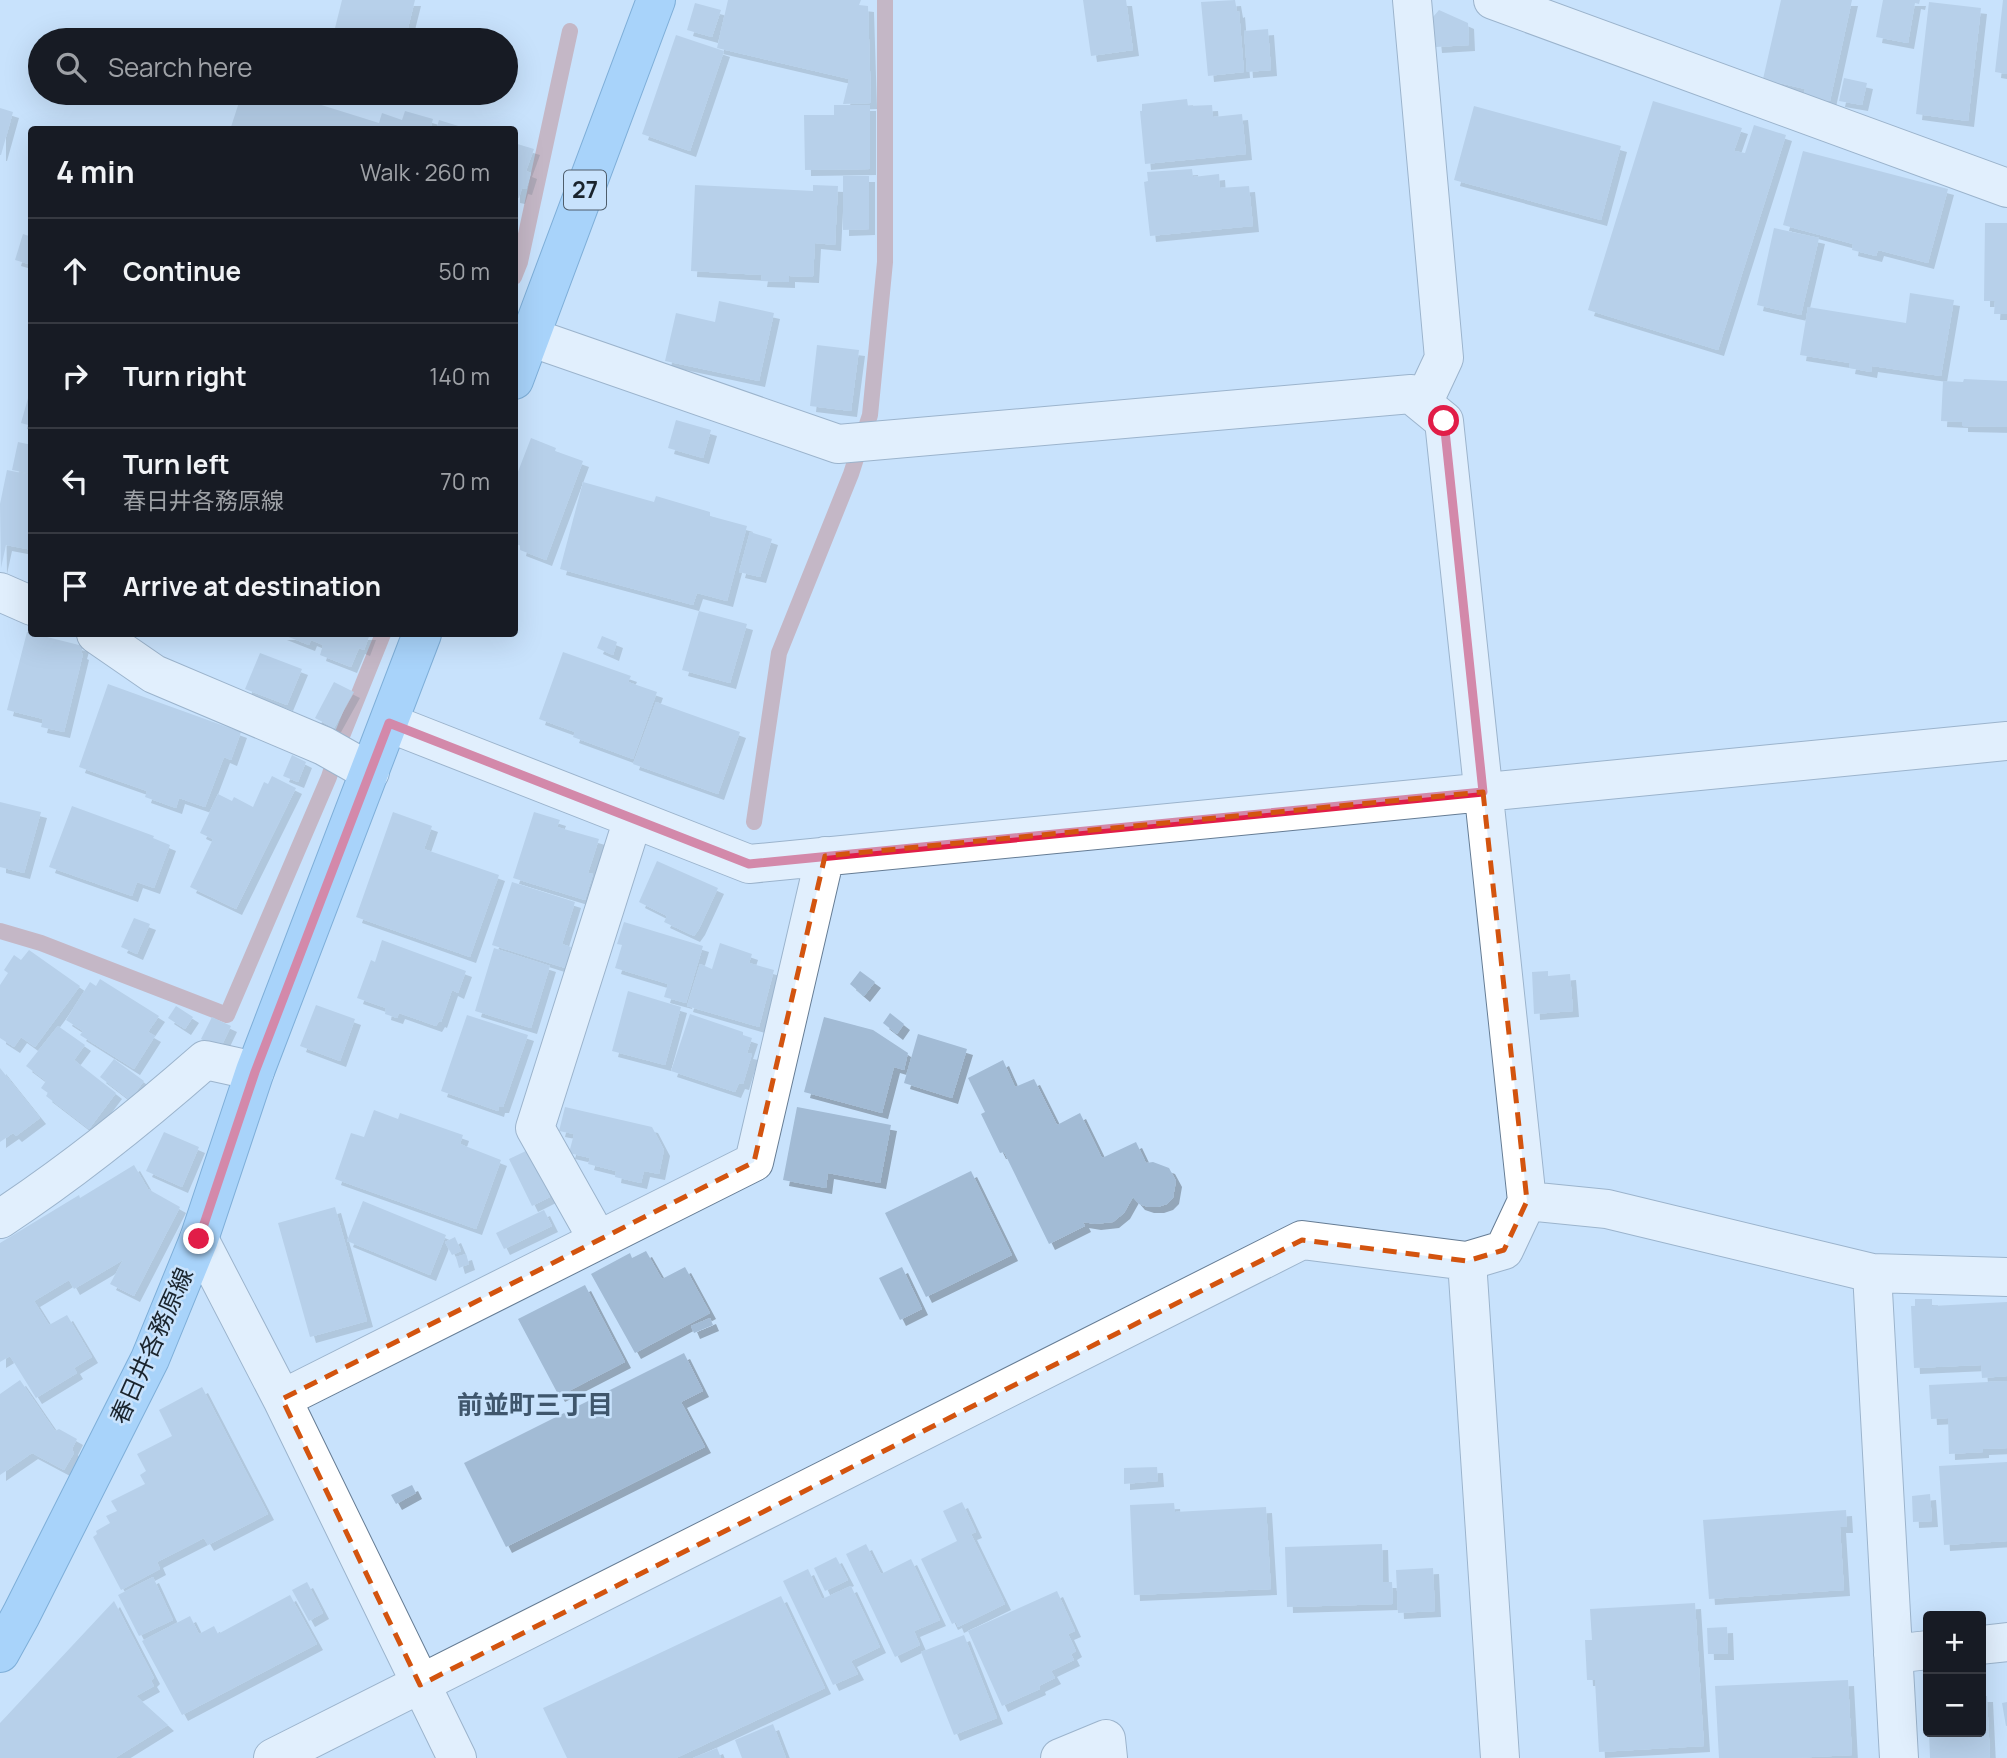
<!DOCTYPE html>
<html lang="en">
<head>
<meta charset="utf-8">
<style>
  :root { --surface:#171b24; --page:#20242c; --text:#f1f3f6; --muted:#9ea1a6; --line:#363941 }
  body { margin:0; font-family:Manrope,"Noto Sans JP",sans-serif; background:var(--page); color:var(--text) }
  .controls { position:absolute; right:21px; bottom:21px; display:grid; overflow:hidden; border-radius:7px; box-shadow:0 7px 28px #0002 }
  .controls button { width:63px; height:63px; display:grid; place-items:center; padding:0; border:0; border-bottom:2px solid var(--line); background:var(--surface); color:var(--text); font:35px sans-serif }
  .stop { position:absolute; width:21px; height:21px; margin:-16px; border:5px solid #e11d48; border-radius:50%; background:#fff }
  .stop.end { background:#e11d48; border-color:#fff; box-shadow:0 2px 7px #0008 }
  .list { margin:0; padding:0; list-style:none }
  h2 { display:flex; justify-content:space-between; align-items:center; height:91px; margin:0; padding:0 28px; font-size:30px }
  h2 small { font-size:23px; font-weight:400; color:var(--muted) }
  .list li { display:grid; grid-template-columns:46px 1fr auto; gap:21px; align-items:center; box-sizing:border-box; height:105px; padding:0 28px; border-top:2px solid var(--line) }
  .list b { display:block; font-size:26px; white-space:nowrap }
  .list p { margin:0; font-size:23px; white-space:nowrap; color:var(--muted) }
  .list em { font-size:23px; font-style:normal; color:var(--muted) }
  .icon { flex:none; width:38px; height:38px; fill:none; stroke:currentColor; stroke-width:2; stroke-linecap:round; stroke-linejoin:round }
  .map { position:relative; flex:none; width:2007px; height:1758px; overflow:hidden }
  .search { position:absolute; background:var(--surface); box-shadow:0 7px 28px #0002; left:28px; top:28px; width:490px; height:77px; display:flex; align-items:center; gap:18px; box-sizing:border-box; padding:0 24px; border-radius:38px; color:var(--muted); font-size:26px }
  .panel { position:absolute; background:var(--surface); box-shadow:0 7px 28px #0002; left:28px; top:126px; width:490px; height:511px; border-radius:7px }
  .map>svg:first-child { display:block }
  .lines { fill:none; stroke-linecap:round; stroke-linejoin:round }
  .stream { stroke:#bf8385; stroke-width:16 }
  .building { fill:#a2bbd5; filter:url(#shadow) }
  .minor-casing { stroke:#657c94; stroke-width:40 }
  .major-casing { stroke:#2570ae; stroke-width:40 }
  .minor { stroke:#fff; stroke-width:38 }
  .major { stroke:#80c2f8; stroke-width:38 }
  .route { stroke:#e11d48; stroke-width:9 }
  .marked { fill:none; stroke:#d3540f; stroke-width:5; stroke-dasharray:14 9; stroke-linejoin:round }
  .labels { text-anchor:middle; stroke-width:5; stroke-linejoin:round; paint-order:stroke }
  .shield { fill:#c8e2fc; stroke:#4e5d6b; stroke-width:2 }
  .shield-label { font-size:23px; font-weight:bold; fill:#1a242d }
  .street-label { font-size:24px; fill:#1a242d; stroke:#c8e2fc }
  .neighbourhood-label { font-size:26px; font-weight:bold; fill:#3f566c; stroke:#c8e2fc }
</style>
</head>
<body>
<div class="map">
<svg width="2007" height="1758" viewBox="0 0 2007 1758">
  <defs>
    <filter id="shadow"><feDropShadow dx="6" dy="6" stdDeviation="0" flood-color="#0004"/></filter>
  </defs>
  <rect width="100%" height="100%" fill="#c8e2fc"/>
  <g class="lines">
    <path class="stream" d="M 514,277 L 520,262 L 570,31
      M 754,822 L 779,653 L 851,474 L 870,415 L 885,262 L 885,0
      M 0,931 L 41,943 L 227,1015 L 329,777 L 342,736 L 383,634"/>
  </g>
  <path class="building" d="M 342,0 L 415,0 L 405,40 L 384,40 L 335,28 Z
    M 728,0 L 861,0 L 859,5 L 868,6 L 871,103 L 843,104 L 849,79 L 717,48 Z
    M 1083,0 L 1126,0 L 1133,50 L 1091,56 Z
    M 1235,0 L 1237,12 L 1239,11 L 1244,72 L 1208,76 L 1201,2 Z
    M 1781,0 L 1852,0 L 1830,101 L 1804,96 L 1805,89 L 1763,79 Z
    M 1883,0 L 1920,0 L 1919,4 L 1915,3 L 1908,43 L 1876,37 Z
    M 2003,0 L 2007,0 L 2007,74 L 1995,72 Z
    M 1929,2 L 1981,8 L 1968,121 L 1916,114 Z
    M 695,3 L 721,10 L 712,37 L 687,30 Z
    M 1439,10 L 1468,23 L 1469,45 L 1436,47 L 1433,17 Z
    M 1268,29 L 1271,70 L 1247,72 L 1244,31 Z
    M 676,35 L 724,51 L 690,151 L 642,134 Z
    M 1844,78 L 1867,83 L 1862,105 L 1839,101 Z
    M 242,93 L 283,93 L 379,123 L 382,113 L 402,120 L 405,111 L 433,119 L 430,130 L 230,130 Z
    M 1187,99 L 1188,106 L 1212,105 L 1213,117 L 1242,114 L 1246,154 L 1145,164 L 1140,111 L 1142,111 L 1142,104 Z
    M 1653,101 L 1742,128 L 1734,151 L 1745,153 L 1754,125 L 1786,135 L 1718,350 L 1588,310 Z
    M 834,105 L 870,105 L 870,169 L 805,170 L 804,115 L 834,115 Z
    M 1474,106 L 1621,146 L 1601,220 L 1454,180 Z
    M 0,108 L 13,112 L 1,155 L 0,155 Z
    M 439,120 L 468,129 L 468,130 L 436,130 Z
    M 514,143 L 534,149 L 526,171 L 531,173 L 526,189 L 522,188 L 519,198 L 514,197 Z
    M 1803,151 L 1948,189 L 1928,263 L 1878,250 L 1876,256 L 1852,250 L 1853,244 L 1783,225 Z
    M 1192,169 L 1193,177 L 1219,174 L 1220,188 L 1249,186 L 1253,226 L 1150,236 L 1144,182 L 1148,181 L 1147,172 Z
    M 843,176 L 869,176 L 869,229 L 843,230 Z
    M 695,185 L 813,191 L 813,185 L 838,186 L 835,245 L 815,243 L 813,277 L 789,276 L 789,282 L 761,281 L 762,275 L 691,271 Z
    M 1985,223 L 2007,223 L 2007,314 L 1994,314 L 1995,301 L 1984,301 Z
    M 1774,228 L 1819,238 L 1801,315 L 1757,305 Z
    M 23,234 L 32,237 L 32,265 L 15,260 Z
    M 1910,293 L 1954,300 L 1941,376 L 1872,366 L 1871,372 L 1849,368 L 1850,363 L 1800,355 L 1808,307 L 1906,323 Z
    M 719,301 L 774,313 L 759,381 L 665,361 L 676,313 L 715,322 Z
    M 817,345 L 859,350 L 851,411 L 810,406 Z
    M 1964,379 L 2007,381 L 2007,427 L 1962,426 L 1962,422 L 1941,421 L 1943,381 L 1963,382 Z
    M 32,384 L 32,426 L 21,423 Z
    M 676,420 L 711,430 L 703,458 L 668,448 Z
    M 531,438 L 556,448 L 555,451 L 583,461 L 546,560 L 520,550 L 521,546 L 514,543 L 514,482 Z
    M 18,442 L 32,445 L 32,474 L 12,470 Z
    M 7,470 L 32,475 L 32,550 L 6,545 L 1,568 L 0,504 Z
    M 583,482 L 654,502 L 656,496 L 710,512 L 710,516 L 747,526 L 727,601 L 697,593 L 693,605 L 560,569 Z
    M 750,532 L 772,539 L 760,577 L 739,572 Z
    M 699,611 L 747,624 L 730,683 L 682,670 Z
    M 27,632 L 83,646 L 81,653 L 83,654 L 64,732 L 41,727 L 43,719 L 7,710 Z
    M 281,634 L 370,634 L 364,650 L 359,648 L 351,667 L 320,655 L 323,645 L 311,640 L 309,645 Z
    M 602,636 L 617,642 L 613,655 L 597,648 Z
    M 563,652 L 631,676 L 628,682 L 657,692 L 633,759 L 573,737 L 575,732 L 539,719 Z
    M 260,653 L 302,669 L 287,705 L 245,689 Z
    M 334,682 L 354,692 L 334,728 L 315,718 Z
    M 108,684 L 241,732 L 231,760 L 224,757 L 205,807 L 179,798 L 176,808 L 145,797 L 147,791 L 79,767 Z
    M 656,702 L 740,732 L 718,794 L 633,764 Z
    M 292,755 L 306,762 L 298,782 L 283,776 Z
    M 272,776 L 296,788 L 236,909 L 190,887 L 213,839 L 200,833 L 218,794 L 232,801 L 234,797 L 253,807 L 264,782 L 268,784 Z
    M 0,802 L 41,812 L 24,873 L 0,867 Z
    M 72,806 L 154,836 L 153,838 L 170,845 L 154,888 L 137,882 L 132,896 L 49,867 Z
    M 393,812 L 432,826 L 424,849 L 499,875 L 470,957 L 356,917 Z
    M 534,812 L 560,820 L 557,827 L 599,839 L 588,873 L 593,874 L 585,900 L 513,878 Z
    M 657,861 L 718,888 L 699,929 L 694,936 L 664,922 L 667,916 L 639,902 Z
    M 512,882 L 575,902 L 562,944 L 571,947 L 565,968 L 492,945 Z
    M 134,918 L 150,924 L 137,954 L 121,947 Z
    M 624,922 L 703,946 L 686,1003 L 664,997 L 668,984 L 615,968 L 622,945 L 617,944 Z
    M 382,940 L 466,971 L 458,993 L 452,990 L 441,1022 L 439,1021 L 436,1026 L 399,1013 L 397,1018 L 385,1014 L 386,1008 L 357,998 L 371,960 L 375,962 Z
    M 720,943 L 752,954 L 749,963 L 774,970 L 759,1027 L 687,1006 L 700,964 L 712,969 Z
    M 494,948 L 550,966 L 531,1028 L 475,1011 Z
    M 29,950 L 80,986 L 35,1047 L 21,1037 L 14,1047 L 0,1038 L 0,985 L 8,973 L 4,970 L 14,955 L 21,960 Z
    M 860,971 L 875,982 L 864,996 L 850,984 Z
    M 1548,971 L 1548,976 L 1570,974 L 1573,1011 L 1534,1014 L 1532,972 Z
    M 100,979 L 159,1016 L 148,1032 L 155,1036 L 134,1069 L 80,1035 L 83,1031 L 66,1020 L 90,982 L 96,986 Z
    M 628,991 L 681,1007 L 665,1065 L 612,1051 Z
    M 316,1005 L 355,1019 L 340,1061 L 300,1046 Z
    M 176,1006 L 193,1017 L 185,1029 L 168,1018 Z
    M 890,1013 L 904,1024 L 897,1034 L 883,1023 Z
    M 690,1014 L 743,1032 L 743,1035 L 752,1038 L 747,1053 L 752,1054 L 743,1084 L 739,1083 L 735,1092 L 671,1071 Z
    M 467,1015 L 528,1035 L 503,1107 L 499,1107 L 498,1111 L 441,1091 Z
    M 212,1017 L 231,1026 L 220,1049 L 201,1039 Z
    M 824,1017 L 873,1030 L 908,1053 L 904,1070 L 894,1067 L 882,1113 L 804,1092 Z
    M 58,1026 L 85,1045 L 74,1060 L 116,1093 L 89,1129 L 46,1096 L 48,1093 L 41,1088 L 46,1081 L 26,1066 Z
    M 918,1034 L 967,1049 L 952,1098 L 904,1083 Z
    M 114,1059 L 144,1081 L 130,1100 L 100,1077 Z
    M 1003,1060 L 1015,1087 L 1034,1079 L 1057,1125 L 1080,1113 L 1102,1158 L 1136,1142 L 1146,1163 L 1153,1162 L 1169,1168 L 1176,1181 L 1173,1198 L 1167,1204 L 1158,1207 L 1148,1207 L 1139,1204 L 1133,1197 L 1124,1213 L 1113,1222 L 1095,1224 L 1083,1222 L 1085,1226 L 1049,1244 L 1004,1152 L 1000,1153 L 981,1114 L 985,1112 L 968,1078 Z
    M 0,1068 L 40,1118 L 16,1136 L 13,1133 L 0,1142 Z
    M 565,1107 L 652,1127 L 664,1150 L 659,1174 L 644,1171 L 641,1183 L 615,1177 L 616,1171 L 588,1164 L 590,1158 L 569,1153 L 574,1134 L 559,1131 Z
    M 797,1107 L 891,1125 L 880,1183 L 828,1173 L 826,1188 L 783,1180 Z
    M 374,1110 L 398,1119 L 400,1113 L 463,1135 L 460,1144 L 501,1160 L 476,1229 L 335,1179 L 351,1133 L 364,1137 Z
    M 164,1132 L 199,1147 L 182,1187 L 146,1171 Z
    M 528,1150 L 550,1197 L 532,1206 L 509,1159 Z
    M 134,1165 L 148,1189 L 180,1207 L 134,1296 L 110,1284 L 123,1260 L 74,1289 L 69,1280 L 34,1301 L 49,1325 L 67,1315 L 92,1357 L 74,1368 L 77,1373 L 36,1398 L 10,1356 L 0,1362 L 0,1243 L 79,1195 L 80,1198 Z
    M 971,1171 L 1012,1255 L 926,1297 L 885,1213 Z
    M 363,1201 L 446,1235 L 430,1275 L 347,1241 Z
    M 335,1207 L 367,1321 L 310,1337 L 278,1223 Z
    M 544,1210 L 552,1226 L 504,1249 L 496,1233 Z
    M 455,1237 L 461,1251 L 452,1255 L 445,1242 Z
    M 646,1251 L 662,1279 L 685,1267 L 710,1313 L 635,1353 L 591,1274 L 630,1253 L 632,1258 Z
    M 466,1254 L 469,1264 L 459,1268 L 456,1257 Z
    M 902,1267 L 922,1309 L 900,1320 L 879,1278 Z
    M 585,1285 L 625,1362 L 559,1396 L 518,1319 Z
    M 1915,1299 L 1932,1299 L 1932,1306 L 2007,1302 L 2007,1376 L 1982,1378 L 1981,1365 L 1914,1368 L 1911,1306 L 1915,1306 Z
    M 710,1318 L 713,1325 L 694,1333 L 691,1326 Z
    M 684,1353 L 703,1391 L 681,1402 L 705,1447 L 506,1547 L 464,1463 Z
    M 20,1380 L 55,1431 L 59,1429 L 77,1439 L 72,1449 L 74,1453 L 64,1470 L 32,1453 L 0,1475 L 0,1394 Z
    M 2007,1381 L 2007,1448 L 1983,1449 L 1983,1452 L 1949,1454 L 1948,1418 L 1931,1419 L 1929,1385 Z
    M 202,1387 L 268,1514 L 208,1545 L 204,1538 L 157,1562 L 160,1569 L 121,1590 L 93,1537 L 97,1534 L 96,1531 L 110,1523 L 106,1516 L 117,1511 L 111,1501 L 145,1484 L 140,1475 L 146,1471 L 137,1454 L 172,1436 L 159,1410 Z
    M 2007,1462 L 2007,1541 L 1944,1545 L 1939,1466 Z
    M 1157,1467 L 1158,1481 L 1124,1484 L 1124,1468 Z
    M 412,1485 L 416,1493 L 396,1504 L 391,1495 Z
    M 1930,1494 L 1932,1521 L 1913,1522 L 1912,1496 Z
    M 962,1502 L 976,1532 L 971,1534 L 1005,1604 L 958,1627 L 956,1622 L 952,1624 L 921,1559 L 957,1541 L 943,1511 Z
    M 1174,1503 L 1175,1512 L 1266,1507 L 1271,1589 L 1134,1595 L 1130,1505 Z
    M 1846,1510 L 1847,1527 L 1840,1527 L 1844,1590 L 1709,1599 L 1703,1520 Z
    M 866,1544 L 881,1574 L 911,1559 L 940,1620 L 914,1631 L 920,1645 L 895,1657 L 846,1554 Z
    M 1382,1544 L 1383,1582 L 1392,1582 L 1393,1604 L 1287,1607 L 1285,1547 Z
    M 836,1557 L 848,1580 L 825,1591 L 814,1568 Z
    M 1433,1568 L 1435,1611 L 1398,1613 L 1396,1570 Z
    M 808,1569 L 822,1599 L 851,1586 L 880,1647 L 851,1661 L 858,1674 L 833,1685 L 783,1581 Z
    M 153,1577 L 173,1620 L 139,1636 L 118,1595 Z
    M 307,1582 L 323,1613 L 309,1621 L 292,1590 Z
    M 1057,1591 L 1075,1631 L 1068,1634 L 1076,1651 L 1071,1654 L 1074,1660 L 1051,1671 L 1055,1678 L 1039,1686 L 1040,1689 L 1002,1706 L 968,1631 Z
    M 290,1595 L 317,1644 L 182,1715 L 142,1641 L 190,1616 L 199,1634 L 214,1626 L 218,1634 Z
    M 781,1596 L 825,1688 L 676,1758 L 567,1758 L 543,1708 Z
    M 114,1601 L 154,1678 L 151,1681 L 154,1686 L 136,1696 L 168,1725 L 115,1758 L 0,1758 L 0,1723 Z
    M 1695,1603 L 1704,1746 L 1599,1752 L 1595,1680 L 1587,1680 L 1585,1640 L 1592,1640 L 1590,1609 Z
    M 1727,1627 L 1728,1654 L 1708,1654 L 1707,1628 Z
    M 964,1635 L 997,1718 L 954,1735 L 921,1652 Z
    M 1848,1680 L 1852,1755 L 1792,1758 L 1719,1758 L 1715,1686 Z
    M 1981,1696 L 1987,1696 L 1990,1758 L 1930,1758 L 1929,1732 L 1981,1732 Z
    M 2007,1702 L 2007,1726 L 2006,1726 L 2002,1703 Z
    M 773,1724 L 786,1758 L 742,1758 L 735,1740 Z
    M 717,1748 L 721,1758 L 693,1758 Z"/>
  <g class="lines">
    <defs>
      <path id="minor" d="M 1412,0 L 1444,358 L 1423,403
        M 1493,0 L 2007,188
        M 530,337 L 838,444 L 1411,394 L 1444,421 L 1527,1201
        M 0,592 L 32,606
        M 96,634 L 154,674 L 324,746 L 370,772
        M 389,723 L 749,864 L 2007,741
        M 0,1219 C 73,1171 140,1117 205,1060 L 255,1071
        M 199,1239 L 282,1399 L 457,1758
        M 598,1240 L 535,1128 L 633,819
        M 1467,1261 L 1500,1758
        M 1872,1273 L 1899,1758
        M 282,1399 L 754,1162 L 825,856
        M 1981,1645 L 2007,1642
        M 1893,1654 L 1928,1650
        M 273,1758 L 1302,1240 L 1467,1261 L 1504,1250 L 1527,1201 L 1607,1209 L 1872,1273 L 2007,1277
        M 1060,1758 L 1106,1739 L 1108,1758"/>
      <path id="major" d="M 514,380 L 656,0
        M 0,1653 L 21,1615 L 150,1359 L 199,1239 L 255,1071 L 422,634"/>
    </defs>
    <use href="#minor" class="minor-casing"/>
    <use href="#major" class="major-casing"/>
    <use href="#minor" class="minor"/>
    <use href="#major" class="major"/>
  </g>
  <g class="lines">
    <path class="route" d="M 199,1239 L 255,1072 L 389,723 L 749,864 L 1483,792 L 1444,421"/>
  </g>
  <path d="M0 0H2007V1758H0ZM 1483,792 L 1527,1201 L 1504,1250 L 1467,1261 L 1302,1240 L 420,1685 L 282,1399 L 754,1162 L 825,856 Z" fill="#c8e2fc" fill-opacity=".55" fill-rule="evenodd"/>
  <path class="marked" d="M 1483,792 L 1527,1201 L 1504,1250 L 1467,1261 L 1302,1240 L 420,1685 L 282,1399 L 754,1162 L 825,856 Z"/>
  <g class="labels">
    <rect class="shield" x="564" y="170.5" width="42" height="39" rx="5"/>
    <g class="shield-label">
      <text x="585" y="198">27</text>
    </g>
    <g class="street-label">
      <text transform="translate(152 1346) rotate(-66)" y="8">春日井各務原線</text>
    </g>
    <g class="neighbourhood-label">
      <text x="535" y="1414">前並町三丁目</text>
    </g>
  </g>
</svg>
<div class="controls">
<button>+</button>
<button>−</button>
</div>
<div class="stop" style="left:1444px;top:421px"></div>
<div class="stop end" style="left:199px;top:1239px"></div>
<div class="search"><svg class="icon" aria-label="search" viewBox="0 0 24 24"><circle cx="10" cy="10" r="6"/><path d="M15 15l6 6"/></svg>Search here</div>
<section class="panel">
<h2>4 min<small>Walk · 260 m</small></h2>
<ul class="list">
<li><svg class="icon" aria-label="ahead" viewBox="0 0 24 24"><path d="M12 20V5M6 11l6-6 6 6"/></svg><div><b>Continue</b></div><em>50 m</em></li>
<li><svg class="icon" aria-label="right" viewBox="0 0 24 24"><path d="M7 20v-9h11M14 6l5 5-5 5"/></svg><div><b>Turn right</b></div><em>140 m</em></li>
<li><svg class="icon" aria-label="left" viewBox="0 0 24 24"><path d="M17 20v-9H6M10 6l-5 5 5 5"/></svg><div><b>Turn left</b><p>春日井各務原線</p></div><em>70 m</em></li>
<li><svg class="icon" aria-label="arrive" viewBox="0 0 24 24"><path d="M6 21V4h12l-3 4 3 4H6"/></svg><div><b>Arrive at destination</b></div></li>
</ul>
</section>
</div>
</body>
</html>
